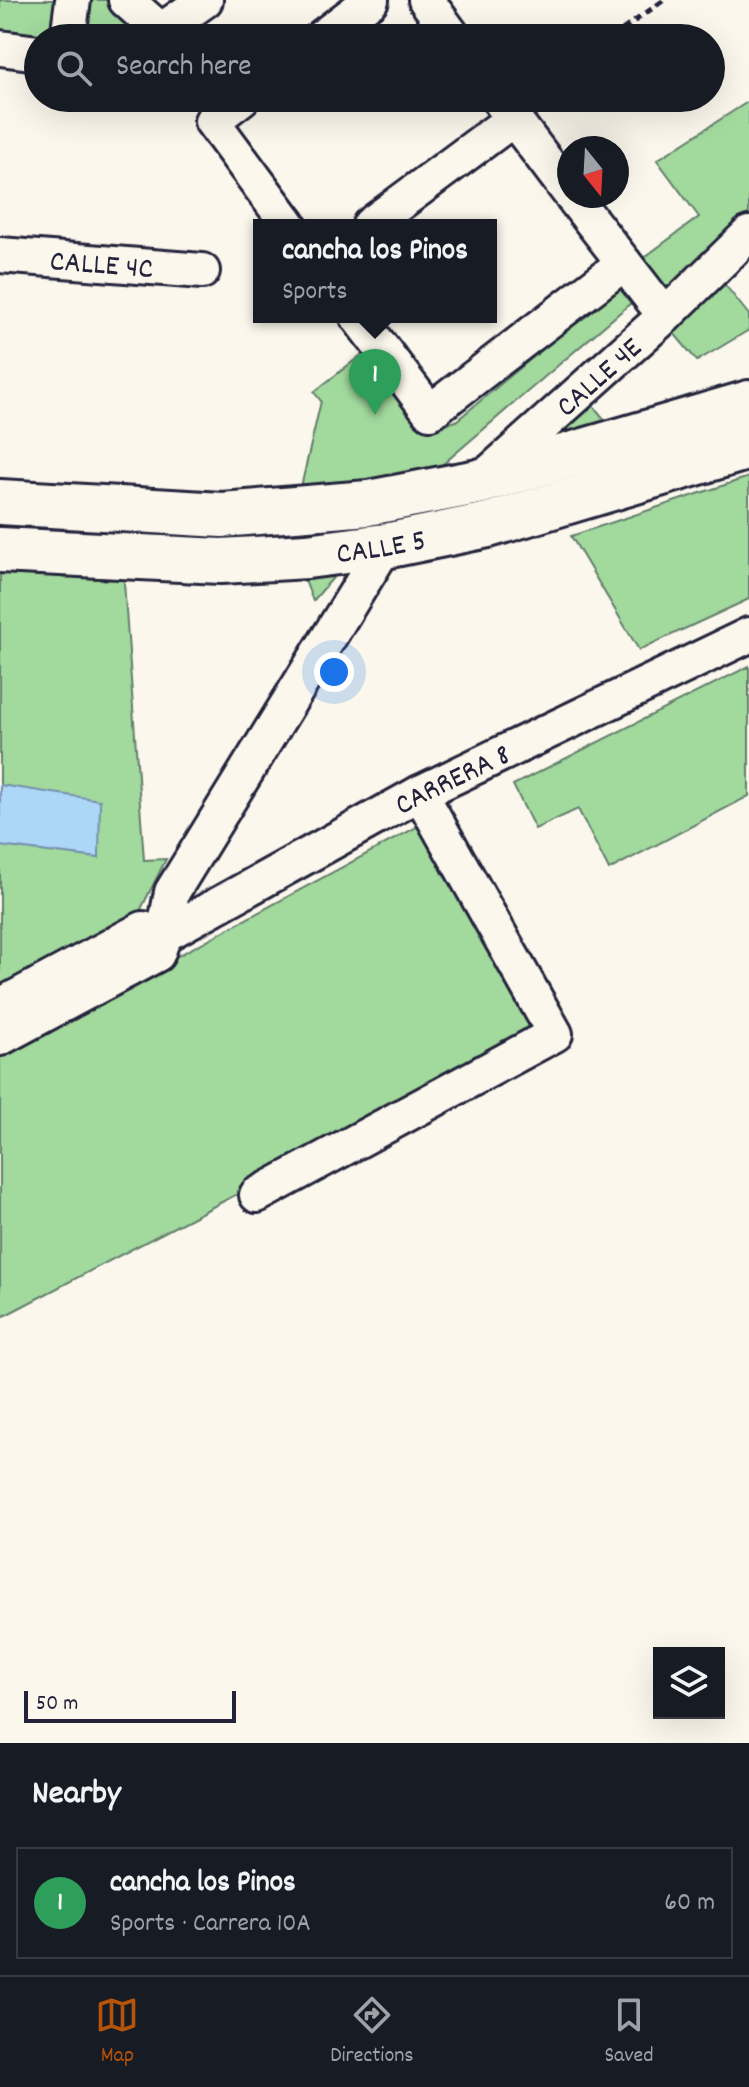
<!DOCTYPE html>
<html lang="en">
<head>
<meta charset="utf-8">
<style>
  :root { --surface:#171b24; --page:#20242c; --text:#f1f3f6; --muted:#9ea1a6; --line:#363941; --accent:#b45309 }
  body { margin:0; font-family:Dekko,sans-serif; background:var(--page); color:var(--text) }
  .controls { position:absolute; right:24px; bottom:24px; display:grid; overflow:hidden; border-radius:0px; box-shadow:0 8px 32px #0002 }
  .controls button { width:72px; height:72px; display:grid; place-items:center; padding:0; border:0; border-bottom:2px solid var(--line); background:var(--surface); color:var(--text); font:40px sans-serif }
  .compass { position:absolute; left:557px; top:136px; width:72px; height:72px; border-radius:50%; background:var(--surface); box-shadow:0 8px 32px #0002; rotate:162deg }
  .scale { position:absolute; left:24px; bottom:20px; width:212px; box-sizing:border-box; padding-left:8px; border:4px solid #22223b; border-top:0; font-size:22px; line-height:28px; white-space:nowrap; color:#22223b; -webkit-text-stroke:6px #fbf7ec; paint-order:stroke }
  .you { position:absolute; left:334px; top:672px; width:28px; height:28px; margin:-20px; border:6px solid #fff; border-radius:50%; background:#1a73e8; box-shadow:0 0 0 12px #1a73e833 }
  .badge { display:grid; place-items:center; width:52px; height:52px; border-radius:50%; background:var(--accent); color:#fff; font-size:26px; font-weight:700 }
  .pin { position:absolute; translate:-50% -66px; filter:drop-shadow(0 2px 4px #0008) }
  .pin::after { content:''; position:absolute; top:42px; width:28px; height:24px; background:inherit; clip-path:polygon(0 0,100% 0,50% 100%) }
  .popup { position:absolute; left:253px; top:219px; width:244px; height:104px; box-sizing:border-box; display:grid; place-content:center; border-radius:0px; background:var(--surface); filter:drop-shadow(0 2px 6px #0005); font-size:26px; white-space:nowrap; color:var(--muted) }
  .popup b { font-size:30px; color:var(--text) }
  .popup::after { content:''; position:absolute; left:50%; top:100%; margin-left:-16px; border:16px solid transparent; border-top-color:var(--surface) }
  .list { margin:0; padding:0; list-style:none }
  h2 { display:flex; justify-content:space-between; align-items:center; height:104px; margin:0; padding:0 32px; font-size:34px }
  h2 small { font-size:26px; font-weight:400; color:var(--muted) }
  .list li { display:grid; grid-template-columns:52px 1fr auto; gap:24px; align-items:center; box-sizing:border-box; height:112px; margin:0 16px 16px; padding:0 16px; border:2px solid var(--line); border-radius:0px }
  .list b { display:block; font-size:30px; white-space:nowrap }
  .list p { margin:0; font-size:26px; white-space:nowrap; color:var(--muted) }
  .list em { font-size:26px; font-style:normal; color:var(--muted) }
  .icon { flex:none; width:44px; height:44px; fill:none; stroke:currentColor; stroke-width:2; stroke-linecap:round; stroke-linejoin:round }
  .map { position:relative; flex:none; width:749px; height:1743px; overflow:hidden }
  .search { position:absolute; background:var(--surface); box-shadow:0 8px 32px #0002; left:24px; right:24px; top:24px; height:88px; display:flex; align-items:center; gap:20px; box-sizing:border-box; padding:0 28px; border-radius:44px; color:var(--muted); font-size:30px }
  .sheet { height:232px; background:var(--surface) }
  nav { display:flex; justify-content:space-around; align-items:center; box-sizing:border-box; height:112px; border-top:2px solid var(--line); background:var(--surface); font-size:22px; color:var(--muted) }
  nav a { display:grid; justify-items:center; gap:4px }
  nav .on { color:var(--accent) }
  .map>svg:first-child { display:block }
  .green { fill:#a2d99d; stroke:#627e6c; stroke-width:2 }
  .water { fill:#acd7f7; stroke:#758fac; stroke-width:2 }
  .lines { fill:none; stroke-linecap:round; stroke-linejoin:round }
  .minor-casing { stroke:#22223b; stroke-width:40 }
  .secondary-casing { stroke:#22223b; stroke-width:50 }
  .path { stroke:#22223b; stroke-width:5; stroke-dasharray:8 6; stroke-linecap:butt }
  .minor { stroke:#fbf7ec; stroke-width:34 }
  .secondary { stroke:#fbf7ec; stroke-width:44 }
  .labels { text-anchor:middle; stroke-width:6; stroke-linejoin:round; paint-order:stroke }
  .street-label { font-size:30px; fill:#22223b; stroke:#fbf7ec }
</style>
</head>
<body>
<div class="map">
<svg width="749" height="1743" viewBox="0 0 749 1743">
  <rect width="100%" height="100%" fill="#fbf7ec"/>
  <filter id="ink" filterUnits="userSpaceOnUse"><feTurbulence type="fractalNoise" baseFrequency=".0125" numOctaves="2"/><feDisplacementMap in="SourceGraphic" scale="16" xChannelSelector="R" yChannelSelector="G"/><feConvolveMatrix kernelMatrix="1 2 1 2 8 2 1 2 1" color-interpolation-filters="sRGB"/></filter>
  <g filter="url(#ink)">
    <path class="green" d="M 0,0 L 68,0 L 64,38 L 38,38 L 0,43 Z
      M 78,0 L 119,0 L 142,38 L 73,38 Z
      M 749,101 L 749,213 L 665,297 L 638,262 L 699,217 L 657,160 Z
      M 718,276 L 749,315 L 749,330 L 697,361 L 668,326 Z
      M 626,280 L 639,296 L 443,464 L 374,484 L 301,487 L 321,401 L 314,392 L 364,353 L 429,429 L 456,421 Z
      M 715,390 L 721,399 L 518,456 L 585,396 L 610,426 L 664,412 Z
      M 749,477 L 749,599 L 639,650 L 571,536 Z
      M 0,518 L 284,526 L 284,539 L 198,544 L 0,535 Z
      M 0,563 L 123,569 L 144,860 L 166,859 L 134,923 L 0,994 Z
      M 343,566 L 313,601 L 301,570 Z
      M 749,666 L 749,796 L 609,870 L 578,809 L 535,829 L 513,785 Z
      M 422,824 L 537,1031 L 243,1191 L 0,1318 L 0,1052 Z"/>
    <path class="water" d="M 0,785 L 100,800 L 99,858 L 0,846 Z"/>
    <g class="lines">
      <defs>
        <g id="minor">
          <path d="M 126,0 L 161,31"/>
          <path d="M 426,0 L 454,38"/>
          <path d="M 68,38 L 73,0"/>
          <path d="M 151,38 L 205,0"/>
          <path d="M 321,38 L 371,0"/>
          <path d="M 0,48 L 38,53"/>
          <path d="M 242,98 L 212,121 L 289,225"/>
          <path d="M 498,98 L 569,192"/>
          <path d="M 572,196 L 652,299 L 666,315"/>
          <path d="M 370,225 L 513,119"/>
          <path id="s1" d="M 0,255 L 202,271"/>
          <path d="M 358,317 L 430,412 L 624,263"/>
          <path id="s2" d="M 486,476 L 666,315 L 749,234"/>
          <path id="s3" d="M 0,1006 L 143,929 L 164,935 L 420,793 L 749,635"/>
          <path d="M 0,1038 L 157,954 L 164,935 L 172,892 L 385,546"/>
          <path d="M 257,1195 L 555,1034 L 420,793"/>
        </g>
        <g id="secondary">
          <path d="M 0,502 L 222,515 L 368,503 L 478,482 L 749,403"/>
          <path id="s4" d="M 0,550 L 221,561 L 307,556 L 385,546 L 488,525 L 749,447"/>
        </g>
      </defs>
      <use href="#minor" class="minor-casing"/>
      <use href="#secondary" class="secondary-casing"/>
      <path class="path" d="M 611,38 L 664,0"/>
      <use href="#minor" class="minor"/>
      <use href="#secondary" class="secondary"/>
    </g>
  </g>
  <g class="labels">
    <g class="street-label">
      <text dy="10" stroke="none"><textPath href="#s1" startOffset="102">CALLE 4C</textPath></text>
      <text dy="10" stroke="none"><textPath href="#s2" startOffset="150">CALLE 4E</textPath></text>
      <text dy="10" stroke="none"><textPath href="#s4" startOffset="382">CALLE 5</textPath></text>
      <text dy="10" stroke="none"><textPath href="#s3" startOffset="512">CARRERA 8</textPath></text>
    </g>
  </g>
</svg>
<div class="controls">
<button><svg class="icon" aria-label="layers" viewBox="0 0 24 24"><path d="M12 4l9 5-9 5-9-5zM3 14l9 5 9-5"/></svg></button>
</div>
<svg class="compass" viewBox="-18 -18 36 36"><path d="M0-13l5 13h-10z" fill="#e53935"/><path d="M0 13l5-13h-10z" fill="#9ea1a6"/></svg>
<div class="scale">50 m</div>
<div class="you"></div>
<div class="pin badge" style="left:375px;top:415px;background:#2e9e5b">1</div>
<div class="popup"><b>cancha los Pinos</b>Sports</div>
<div class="search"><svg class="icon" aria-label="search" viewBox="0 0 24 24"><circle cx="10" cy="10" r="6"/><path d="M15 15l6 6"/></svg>Search here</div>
</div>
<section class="sheet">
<h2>Nearby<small></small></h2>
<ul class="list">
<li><span class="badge" style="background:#2e9e5b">1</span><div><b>cancha los Pinos</b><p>Sports · Carrera 10A</p></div><em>60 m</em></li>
</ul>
</section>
<nav>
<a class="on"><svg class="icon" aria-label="map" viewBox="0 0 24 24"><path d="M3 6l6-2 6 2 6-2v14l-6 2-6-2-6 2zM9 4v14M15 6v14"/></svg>Map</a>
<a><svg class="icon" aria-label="directions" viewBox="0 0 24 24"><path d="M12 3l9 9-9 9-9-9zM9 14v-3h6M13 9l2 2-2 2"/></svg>Directions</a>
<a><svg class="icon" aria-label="saved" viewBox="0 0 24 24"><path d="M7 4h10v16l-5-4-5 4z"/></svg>Saved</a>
</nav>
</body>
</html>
